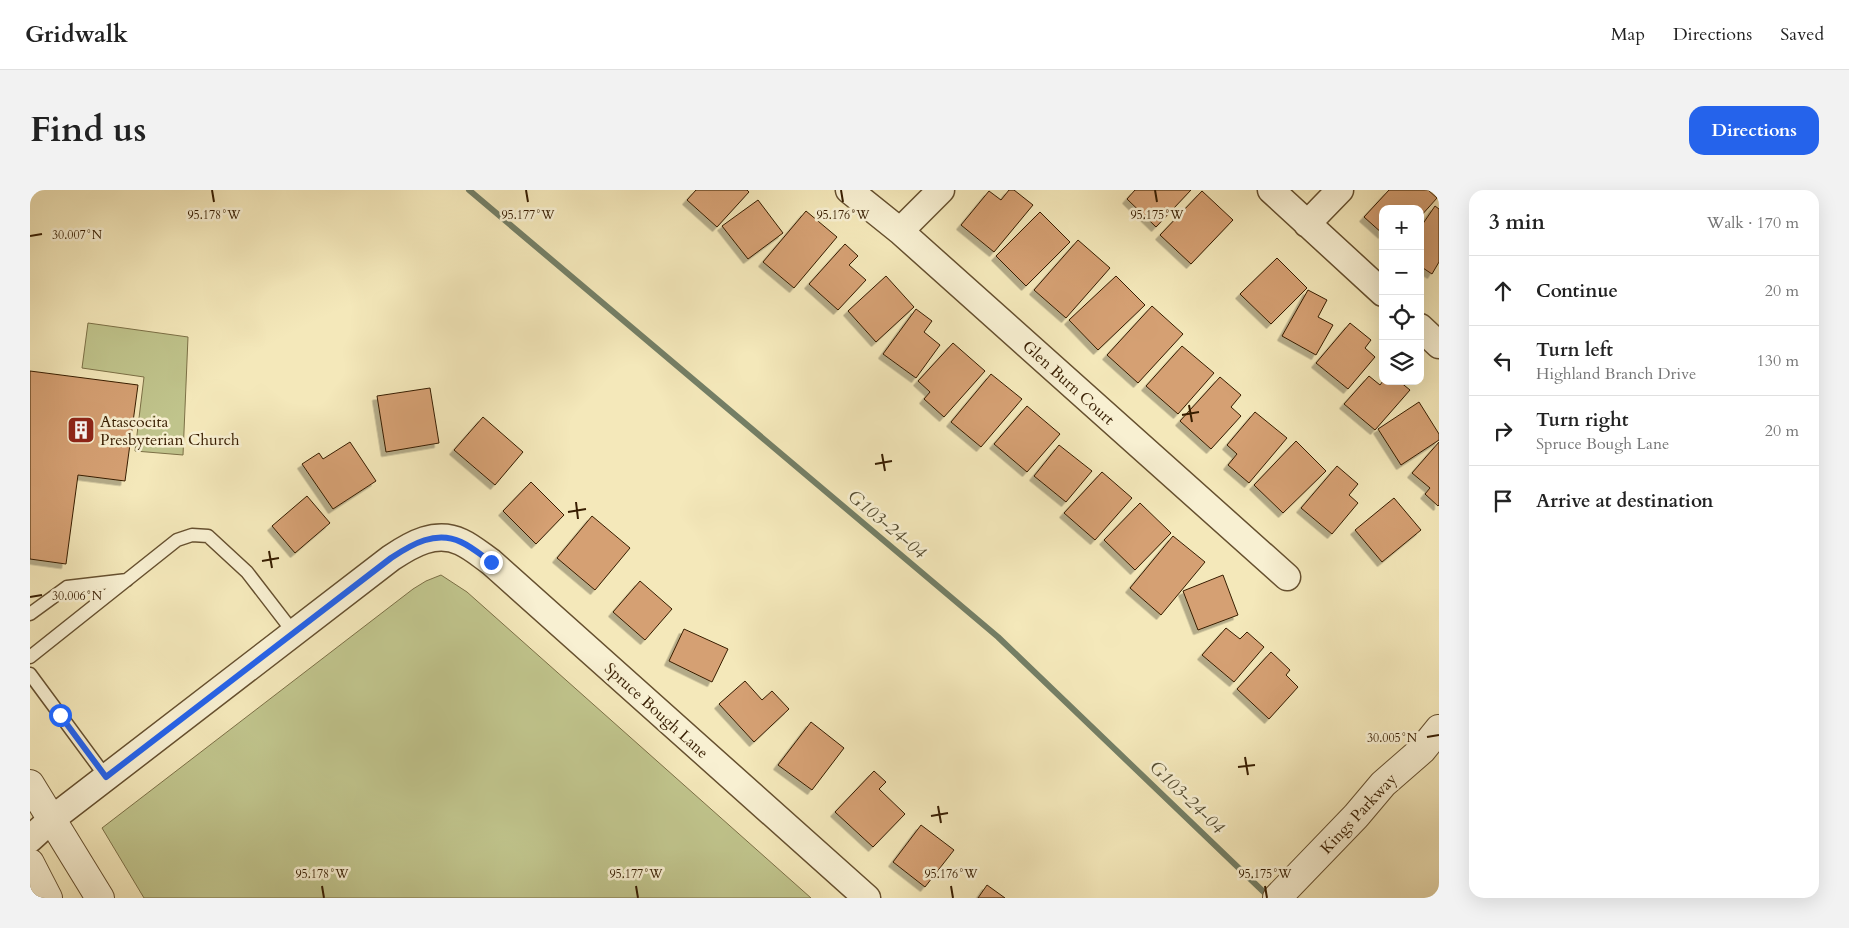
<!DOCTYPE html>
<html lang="en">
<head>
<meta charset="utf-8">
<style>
  :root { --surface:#fff; --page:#f2f2f2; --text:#222; --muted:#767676; --line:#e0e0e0; --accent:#2563eb }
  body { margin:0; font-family:Cardo,serif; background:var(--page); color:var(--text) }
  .controls { position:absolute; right:15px; top:15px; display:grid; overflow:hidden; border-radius:10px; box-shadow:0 5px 20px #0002 }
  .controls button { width:45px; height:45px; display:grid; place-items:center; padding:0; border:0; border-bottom:1px solid var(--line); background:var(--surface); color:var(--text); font:25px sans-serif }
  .stop { position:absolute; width:15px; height:15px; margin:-11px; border:4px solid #2563eb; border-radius:50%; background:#fff }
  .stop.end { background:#2563eb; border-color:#fff; box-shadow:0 1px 5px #0008 }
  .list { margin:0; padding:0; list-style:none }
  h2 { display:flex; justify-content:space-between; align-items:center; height:65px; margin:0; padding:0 20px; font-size:21px }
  h2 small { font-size:16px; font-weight:400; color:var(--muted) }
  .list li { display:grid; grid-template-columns:32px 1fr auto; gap:15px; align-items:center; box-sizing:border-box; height:70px; padding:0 20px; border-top:1px solid var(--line) }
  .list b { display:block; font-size:19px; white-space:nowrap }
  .list p { margin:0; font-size:16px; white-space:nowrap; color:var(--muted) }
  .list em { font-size:16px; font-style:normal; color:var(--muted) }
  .icon { flex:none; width:28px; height:28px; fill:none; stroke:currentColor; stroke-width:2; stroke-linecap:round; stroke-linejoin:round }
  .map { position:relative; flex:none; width:1409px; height:708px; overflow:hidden; border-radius:15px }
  header { display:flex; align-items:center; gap:30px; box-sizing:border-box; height:70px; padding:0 25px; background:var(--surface); border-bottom:1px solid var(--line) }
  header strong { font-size:24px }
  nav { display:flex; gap:28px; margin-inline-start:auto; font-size:18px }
  .intro { display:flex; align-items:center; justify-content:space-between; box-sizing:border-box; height:120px; padding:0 30px }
  h1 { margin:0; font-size:35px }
  .button { padding:12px 22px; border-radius:15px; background:var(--accent); color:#fff; font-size:18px; font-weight:700 }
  main { display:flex; gap:30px; padding:0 30px }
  aside { flex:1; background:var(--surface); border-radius:15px; box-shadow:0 5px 20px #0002 }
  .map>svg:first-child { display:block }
  .green { fill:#c0c48c; stroke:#7c7046 }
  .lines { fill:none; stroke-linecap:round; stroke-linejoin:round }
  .stream { stroke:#747f66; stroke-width:6 }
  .building { fill:#d5a073; stroke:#371d01; filter:url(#shadow) }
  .service-casing { stroke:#66502f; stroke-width:15 }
  .minor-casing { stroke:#66502f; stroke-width:29 }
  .tertiary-casing { stroke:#66502f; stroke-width:30 }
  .service { stroke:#f8f0d2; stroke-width:12 }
  .minor { stroke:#f8f0d2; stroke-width:26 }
  .tertiary { stroke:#f8f0d2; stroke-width:28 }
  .route { stroke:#2563eb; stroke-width:6 }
  .ticks { fill:none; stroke:#371d01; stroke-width:2 }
  .labels { text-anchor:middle; stroke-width:5; stroke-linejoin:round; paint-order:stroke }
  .street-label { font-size:16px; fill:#371d01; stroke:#f8f0d2 }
  .poi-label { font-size:16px; fill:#371d01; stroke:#f8f0d2; text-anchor:start }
  .water-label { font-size:18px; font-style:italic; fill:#564e33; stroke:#f8f0d2 }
  .ticks-label { font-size:12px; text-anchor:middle; fill:#371d01; stroke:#f8f0d2; stroke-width:5; stroke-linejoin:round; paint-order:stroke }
</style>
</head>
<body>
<header>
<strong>Gridwalk</strong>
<nav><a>Map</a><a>Directions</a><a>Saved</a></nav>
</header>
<div class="intro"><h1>Find us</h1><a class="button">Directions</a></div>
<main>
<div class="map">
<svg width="1409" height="708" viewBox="0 0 1409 708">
  <defs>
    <filter id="shadow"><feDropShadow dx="-4.5" dy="4.5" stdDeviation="0" flood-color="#0004"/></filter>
  </defs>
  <rect width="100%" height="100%" fill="#f4e8ba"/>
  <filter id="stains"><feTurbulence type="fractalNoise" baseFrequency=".004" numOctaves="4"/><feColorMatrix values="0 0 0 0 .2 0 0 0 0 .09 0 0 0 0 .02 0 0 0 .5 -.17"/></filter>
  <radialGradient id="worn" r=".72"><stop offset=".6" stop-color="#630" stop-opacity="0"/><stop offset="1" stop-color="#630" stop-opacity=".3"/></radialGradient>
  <path class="green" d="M 58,133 L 158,147 L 153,265 L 105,261 L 114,187 L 52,178 Z
    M 411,385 L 437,402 L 781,708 L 114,708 L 72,638 L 383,399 L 396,391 Z"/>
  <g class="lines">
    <path class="stream" d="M 439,0 L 968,447 L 1240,708"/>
  </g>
  <path class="building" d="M 666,0 L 717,0 L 719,2 L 687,37 L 657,10 Z
    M 979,0 L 984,0 L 1003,15 L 964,62 L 931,35 L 959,1 L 971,10 Z
    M 1105,0 L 1161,0 L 1126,37 L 1097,9 Z
    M 1359,0 L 1398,0 L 1407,8 L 1390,27 L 1390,19 L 1353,19 L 1353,44 L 1334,27 Z
    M 1172,1 L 1203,30 L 1161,74 L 1130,45 Z
    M 728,10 L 753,43 L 718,69 L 692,36 Z
    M 1405,16 L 1409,19 L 1409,72 L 1402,84 L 1390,76 L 1390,38 Z
    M 776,21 L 807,47 L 764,98 L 733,72 Z
    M 1010,22 L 1040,52 L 996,96 L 966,66 Z
    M 1048,50 L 1080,78 L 1036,128 L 1004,100 Z
    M 815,54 L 828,66 L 819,75 L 836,90 L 808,120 L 779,94 Z
    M 1247,68 L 1277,98 L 1241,134 L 1210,104 Z
    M 856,86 L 884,117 L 846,152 L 818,121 Z
    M 1086,86 L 1115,115 L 1068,160 L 1039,130 Z
    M 1278,100 L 1297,110 L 1288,127 L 1303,135 L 1286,165 L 1252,146 Z
    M 1122,116 L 1153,144 L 1108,193 L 1077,165 Z
    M 886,119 L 902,131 L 894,142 L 910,155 L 886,188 L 853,164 Z
    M 1320,133 L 1341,150 L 1335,158 L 1345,167 L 1318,199 L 1286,173 Z
    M 923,153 L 955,181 L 914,227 L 894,209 L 900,202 L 888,191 Z
    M 1152,156 L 1184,183 L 1148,224 L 1116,196 Z
    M 0,181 L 108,195 L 95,291 L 48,285 L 36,374 L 0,369 Z
    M 961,184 L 992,209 L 951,257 L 921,232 Z
    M 1339,186 L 1350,195 L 1353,191 L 1369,191 L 1380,200 L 1345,240 L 1314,214 Z
    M 1190,187 L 1211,205 L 1201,217 L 1211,226 L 1181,259 L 1150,231 Z
    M 400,198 L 409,253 L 356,262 L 347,206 Z
    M 1389,212 L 1409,244 L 1409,250 L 1371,275 L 1348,239 Z
    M 997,216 L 1030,244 L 997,282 L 964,254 Z
    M 1225,222 L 1257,248 L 1219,293 L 1198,275 L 1207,264 L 1197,255 Z
    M 453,227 L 493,262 L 465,295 L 424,260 Z
    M 1266,251 L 1296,281 L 1253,323 L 1224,295 Z
    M 320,252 L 346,291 L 303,319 L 272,274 L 289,263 L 293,269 Z
    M 1409,252 L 1409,315 L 1408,316 L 1395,304 L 1400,298 L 1382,283 Z
    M 1029,255 L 1062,281 L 1036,312 L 1004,286 Z
    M 1307,276 L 1328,294 L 1319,305 L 1328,313 L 1302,344 L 1271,318 Z
    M 1072,282 L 1102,308 L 1065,350 L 1034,323 Z
    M 501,292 L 534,325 L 506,354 L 473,321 Z
    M 277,306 L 300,333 L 265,363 L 242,336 Z
    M 1364,308 L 1391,340 L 1352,372 L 1325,340 Z
    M 1110,313 L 1141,343 L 1105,380 L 1074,350 Z
    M 562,326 L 600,358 L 565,400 L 527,368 Z
    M 1143,346 L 1175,372 L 1131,425 L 1100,398 Z
    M 1193,385 L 1208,425 L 1168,440 L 1153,401 Z
    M 610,391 L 642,419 L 615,450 L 583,422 Z
    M 1196,438 L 1210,449 L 1217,442 L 1234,457 L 1204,492 L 1172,465 Z
    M 654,439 L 698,459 L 682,492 L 639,471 Z
    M 1241,462 L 1260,480 L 1256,485 L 1268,497 L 1239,529 L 1207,499 Z
    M 715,491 L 732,510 L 742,501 L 759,519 L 724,552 L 689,514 Z
    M 781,532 L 814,558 L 782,600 L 748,575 Z
    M 844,581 L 856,592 L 849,599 L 875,624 L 843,657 L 805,622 Z
    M 891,635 L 924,660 L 895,697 L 863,672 Z
    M 957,695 L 975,708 L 948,708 Z"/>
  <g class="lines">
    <defs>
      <path id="service" d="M 0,424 L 37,397 L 97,390
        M 0,467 L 147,350 L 162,345 L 178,346 L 217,382 L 264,443
        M 0,484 L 76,587"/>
      <path id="minor" d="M 819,0 L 870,41 L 1257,387
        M 1241,0 L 1353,103
        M 1277,34 L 1310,0
        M 870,41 L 911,0
        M 1390,137 L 1409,155
        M 0,649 L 22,629 L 361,368 C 382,354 406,340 431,352 C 442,357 451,365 461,372 L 837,708"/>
      <path id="tertiary" d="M 0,594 L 70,708
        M 0,673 L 18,708
        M 1247,708 L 1326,626 L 1353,594 L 1392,560 L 1409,539"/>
    </defs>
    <use href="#service" class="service-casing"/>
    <use href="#minor" class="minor-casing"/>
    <use href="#tertiary" class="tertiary-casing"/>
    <use href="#service" class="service"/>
    <use href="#minor" class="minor"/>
    <use href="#tertiary" class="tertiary"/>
  </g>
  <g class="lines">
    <path class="route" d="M 30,525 L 76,587 L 361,368 C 382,354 406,340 431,352 C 442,357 451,365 461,372"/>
  </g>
  <path class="ticks" d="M 182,0 L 184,12M 496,0 L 498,12M 811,0 L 813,12M 1125,0 L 1127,12M 0,46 L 12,44M 1159,215 L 1162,232M 1152,225 L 1169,222M 852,264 L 855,281M 845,274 L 862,271M 546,312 L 548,329M 538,322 L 556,319M 239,361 L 242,378M 232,371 L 249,368M 0,407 L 12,405M 1397,547 L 1409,545M 1215,567 L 1218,585M 1208,577 L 1225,575M 908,616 L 911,633M 901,626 L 918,623M 292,696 L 294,708M 606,696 L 608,708M 921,696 L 923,708M 1235,696 L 1237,708"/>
  <defs>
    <symbol id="building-square" viewBox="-11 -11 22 22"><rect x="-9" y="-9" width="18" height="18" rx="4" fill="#8f2418" stroke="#f8f0d2"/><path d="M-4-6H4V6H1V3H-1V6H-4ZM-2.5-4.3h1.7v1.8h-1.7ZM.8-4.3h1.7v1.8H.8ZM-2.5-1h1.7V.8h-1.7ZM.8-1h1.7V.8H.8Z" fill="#fff"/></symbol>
  </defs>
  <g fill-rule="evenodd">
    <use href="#building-square" x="35" y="224" width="32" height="32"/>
  </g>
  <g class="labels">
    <g class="street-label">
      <text transform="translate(1039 192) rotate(42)" y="6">Glen Burn Court</text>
      <text transform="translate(627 520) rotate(42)" y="6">Spruce Bough Lane</text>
      <text transform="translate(1328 623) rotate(-47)" y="6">Kings Parkway</text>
    </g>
    <g class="poi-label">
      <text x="70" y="237">Atascocita<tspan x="70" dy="18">Presbyterian Church</tspan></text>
    </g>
    <g class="water-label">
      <text transform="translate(857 334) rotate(40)" y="6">G103-24-04</text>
      <text transform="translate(1157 607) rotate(44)" y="6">G103-24-04</text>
    </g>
  </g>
  <g class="ticks-label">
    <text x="813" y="29">95.176°W</text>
    <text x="184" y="29">95.178°W</text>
    <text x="498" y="29">95.177°W</text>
    <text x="1127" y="29">95.175°W</text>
    <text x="47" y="49">30.007°N</text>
    <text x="47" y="410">30.006°N</text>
    <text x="1362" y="552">30.005°N</text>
    <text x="292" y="688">95.178°W</text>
    <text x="606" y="688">95.177°W</text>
    <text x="921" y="688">95.176°W</text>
    <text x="1235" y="688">95.175°W</text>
  </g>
  <rect width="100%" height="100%" filter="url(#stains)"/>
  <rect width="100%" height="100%" fill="url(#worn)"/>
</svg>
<div class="controls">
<button>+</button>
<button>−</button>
<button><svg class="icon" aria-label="locate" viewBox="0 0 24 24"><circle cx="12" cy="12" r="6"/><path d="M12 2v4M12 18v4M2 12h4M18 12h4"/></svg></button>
<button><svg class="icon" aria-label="layers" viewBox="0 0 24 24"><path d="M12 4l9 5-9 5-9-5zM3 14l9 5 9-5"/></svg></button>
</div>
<div class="stop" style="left:30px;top:525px"></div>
<div class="stop end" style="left:461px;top:372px"></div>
</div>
<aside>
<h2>3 min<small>Walk · 170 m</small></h2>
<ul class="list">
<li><svg class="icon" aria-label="ahead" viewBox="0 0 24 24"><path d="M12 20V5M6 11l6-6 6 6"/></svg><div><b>Continue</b></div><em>20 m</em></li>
<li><svg class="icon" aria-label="left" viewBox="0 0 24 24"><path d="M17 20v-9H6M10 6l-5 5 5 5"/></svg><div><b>Turn left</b><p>Highland Branch Drive</p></div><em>130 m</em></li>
<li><svg class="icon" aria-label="right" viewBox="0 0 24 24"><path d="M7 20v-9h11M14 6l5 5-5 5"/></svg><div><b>Turn right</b><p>Spruce Bough Lane</p></div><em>20 m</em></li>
<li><svg class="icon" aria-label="arrive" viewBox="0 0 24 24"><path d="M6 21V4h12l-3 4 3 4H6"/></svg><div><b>Arrive at destination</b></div></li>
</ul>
</aside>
</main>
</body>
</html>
